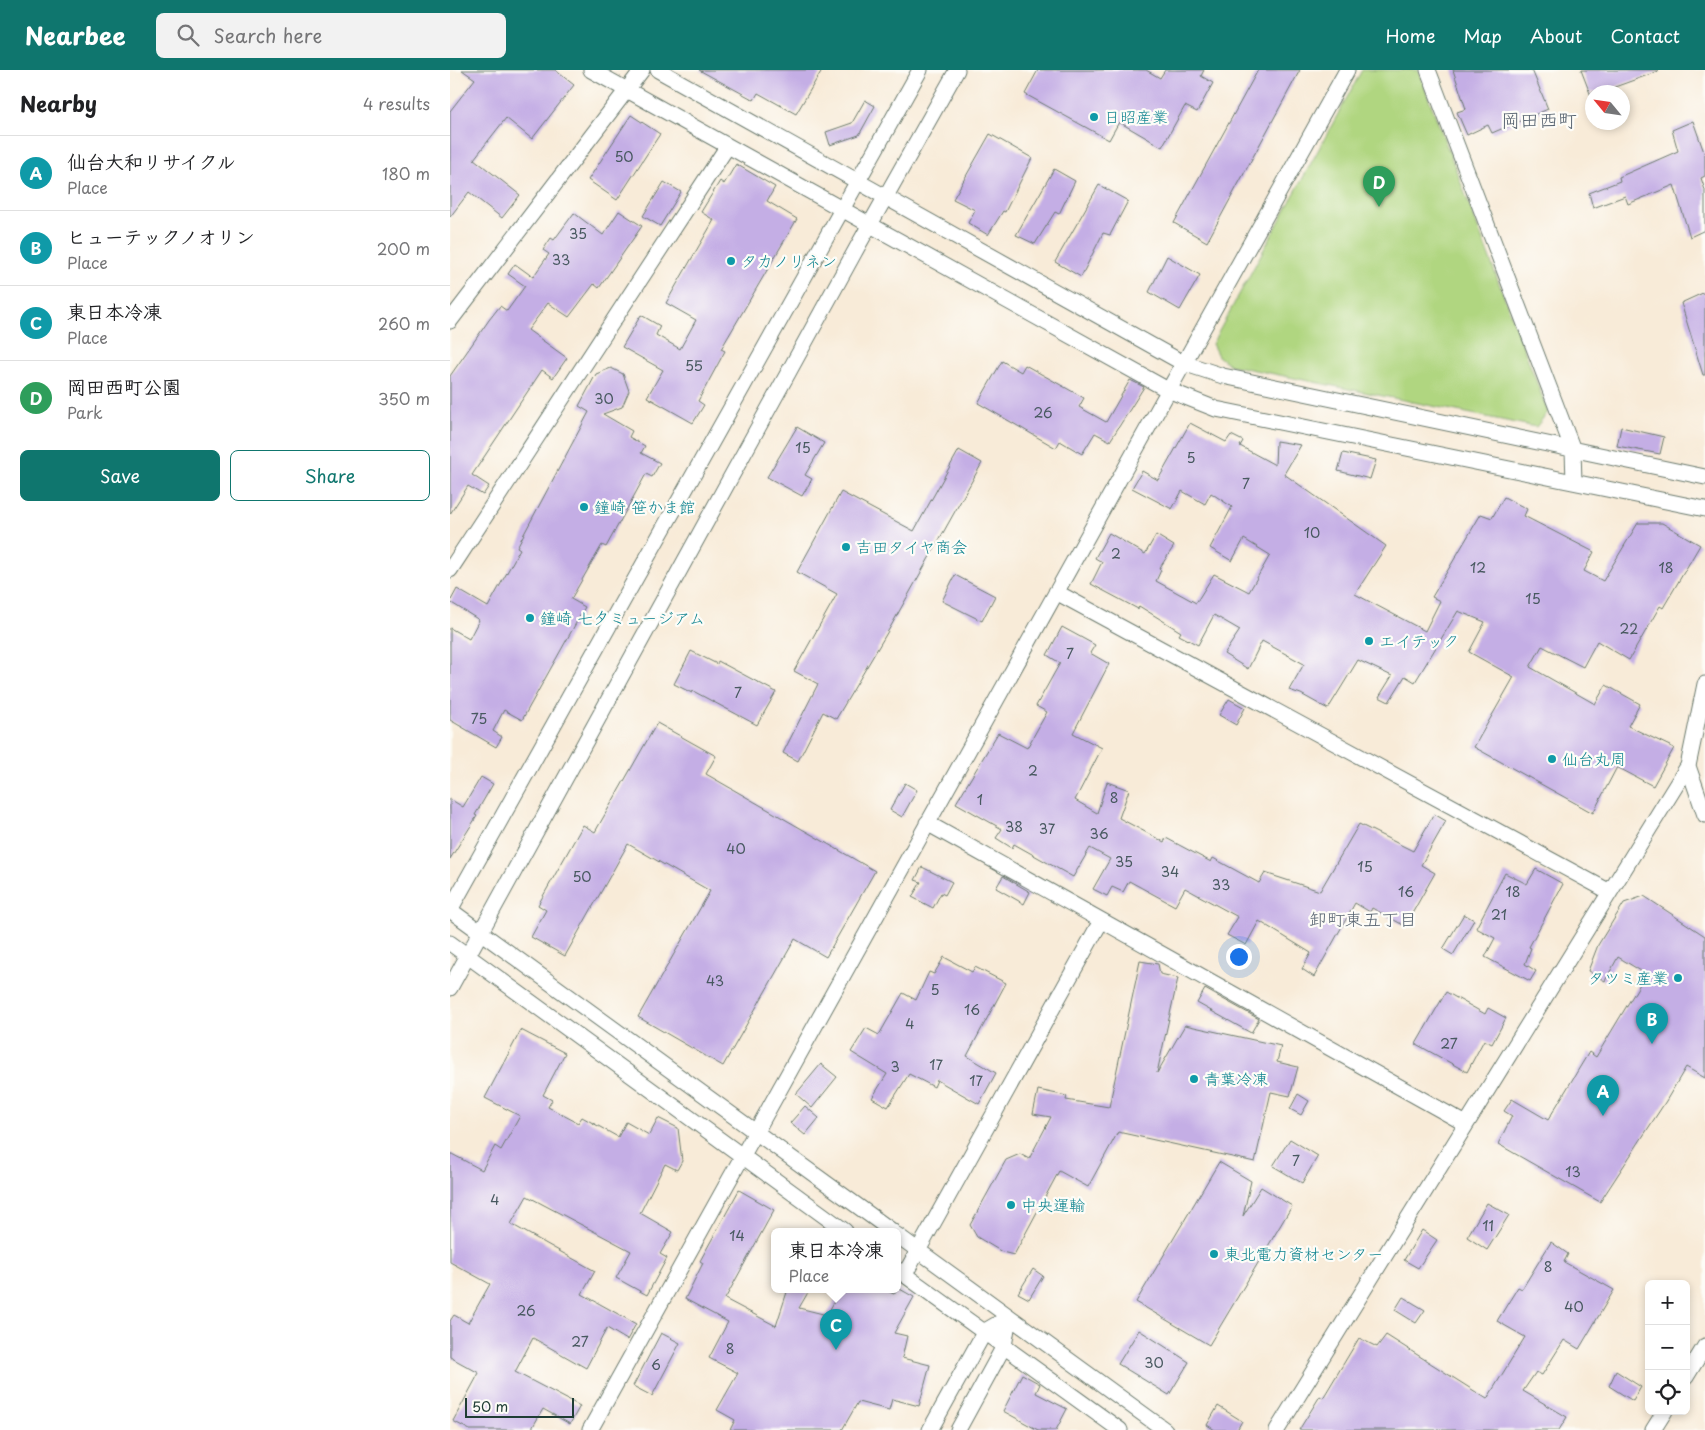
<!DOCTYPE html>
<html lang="en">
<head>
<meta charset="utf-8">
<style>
  :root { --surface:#fff; --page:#f2f2f2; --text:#202124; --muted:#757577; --line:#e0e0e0; --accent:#0f766e }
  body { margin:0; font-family:"Playpen Sans","Klee One",sans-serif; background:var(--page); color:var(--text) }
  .controls { position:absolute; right:15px; bottom:15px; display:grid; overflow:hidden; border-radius:8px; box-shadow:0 2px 8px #0003 }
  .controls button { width:45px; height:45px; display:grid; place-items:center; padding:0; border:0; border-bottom:1px solid var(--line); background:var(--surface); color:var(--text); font:25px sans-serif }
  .compass { position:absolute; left:1135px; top:15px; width:45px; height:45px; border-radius:50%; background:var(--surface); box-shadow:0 2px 8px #0003; rotate:299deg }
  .scale { position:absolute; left:15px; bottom:12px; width:109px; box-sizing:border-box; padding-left:5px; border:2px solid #1f3d34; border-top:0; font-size:14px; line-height:18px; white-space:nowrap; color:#1f3d34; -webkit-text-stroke:4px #fdfcf7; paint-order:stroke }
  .you { position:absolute; left:788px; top:886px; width:18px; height:18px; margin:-12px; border:4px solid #fff; border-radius:50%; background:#1a73e8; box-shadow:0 0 0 8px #1a73e833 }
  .badge { display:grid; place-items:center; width:32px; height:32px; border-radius:50%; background:var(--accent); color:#fff; font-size:16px; font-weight:700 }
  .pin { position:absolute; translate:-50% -41px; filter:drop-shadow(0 1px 2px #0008) }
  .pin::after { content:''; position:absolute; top:26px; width:18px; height:15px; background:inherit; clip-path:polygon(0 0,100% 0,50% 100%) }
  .popup { position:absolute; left:321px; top:1158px; width:130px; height:65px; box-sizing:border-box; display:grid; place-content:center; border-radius:8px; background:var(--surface); filter:drop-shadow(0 1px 4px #0005); font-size:16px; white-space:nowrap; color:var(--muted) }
  .popup b { font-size:19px; color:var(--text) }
  .popup::after { content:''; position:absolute; left:50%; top:100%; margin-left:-10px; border:10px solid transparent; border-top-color:var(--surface) }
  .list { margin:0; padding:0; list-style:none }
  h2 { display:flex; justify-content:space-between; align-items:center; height:65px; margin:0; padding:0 20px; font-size:21px }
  h2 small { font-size:16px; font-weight:400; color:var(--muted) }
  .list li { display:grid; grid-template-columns:32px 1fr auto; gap:15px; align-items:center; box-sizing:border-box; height:75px; padding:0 20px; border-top:1px solid var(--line) }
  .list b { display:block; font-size:19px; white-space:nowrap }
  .list p { margin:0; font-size:16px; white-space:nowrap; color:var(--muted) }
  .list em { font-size:16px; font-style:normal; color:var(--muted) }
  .actions { display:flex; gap:10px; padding:15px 20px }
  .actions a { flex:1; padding:11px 0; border:1px solid var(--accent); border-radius:8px; text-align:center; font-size:18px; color:var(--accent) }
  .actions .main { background:var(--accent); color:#fff }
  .icon { flex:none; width:28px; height:28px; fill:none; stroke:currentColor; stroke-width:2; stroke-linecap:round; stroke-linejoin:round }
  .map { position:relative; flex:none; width:1255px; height:1360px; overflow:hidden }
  header { display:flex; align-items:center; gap:30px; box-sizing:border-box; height:70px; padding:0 25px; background:var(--accent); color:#fff }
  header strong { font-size:24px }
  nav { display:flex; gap:28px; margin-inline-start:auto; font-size:18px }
  .search { width:350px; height:45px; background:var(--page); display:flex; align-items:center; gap:12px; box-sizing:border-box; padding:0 18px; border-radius:8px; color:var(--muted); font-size:19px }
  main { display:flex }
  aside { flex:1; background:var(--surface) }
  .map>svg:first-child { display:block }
  .green { fill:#b0d680; stroke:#688a5a }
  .building { fill:#c4aee5 }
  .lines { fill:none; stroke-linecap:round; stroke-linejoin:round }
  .minor-casing { stroke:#6b7a6d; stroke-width:17 }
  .minor { stroke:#fff; stroke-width:15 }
  .culture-dot { fill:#0f9aa8; stroke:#fdfcf7; stroke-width:2 }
  .labels { text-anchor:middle; stroke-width:4.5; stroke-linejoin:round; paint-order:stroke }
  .number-label { font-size:14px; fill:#485960 }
  .culture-label { font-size:16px; fill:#0d838f; stroke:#fdfcf7; text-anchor:start }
  .neighbourhood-label { font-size:18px; fill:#596572; stroke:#fdfcf7 }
  .quarter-label { font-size:19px; fill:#596572; stroke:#fdfcf7 }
</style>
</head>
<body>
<header>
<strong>Nearbee</strong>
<div class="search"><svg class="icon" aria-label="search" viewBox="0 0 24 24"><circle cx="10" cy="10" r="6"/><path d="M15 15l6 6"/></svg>Search here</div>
<nav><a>Home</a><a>Map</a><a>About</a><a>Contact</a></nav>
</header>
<main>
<aside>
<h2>Nearby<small>4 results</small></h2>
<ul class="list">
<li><span class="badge" style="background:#0f9aa8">A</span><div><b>仙台大和リサイクル</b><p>Place</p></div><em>180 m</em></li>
<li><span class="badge" style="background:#0f9aa8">B</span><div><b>ヒューテックノオリン</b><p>Place</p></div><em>200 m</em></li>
<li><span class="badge" style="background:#0f9aa8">C</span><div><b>東日本冷凍</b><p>Place</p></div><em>260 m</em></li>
<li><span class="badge" style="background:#2e9e5b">D</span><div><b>岡田西町公園</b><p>Park</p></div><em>350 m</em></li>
</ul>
<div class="actions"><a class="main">Save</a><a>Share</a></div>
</aside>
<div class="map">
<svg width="1255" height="1360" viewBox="0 0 1255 1360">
  <rect width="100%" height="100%" fill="#fdfcf7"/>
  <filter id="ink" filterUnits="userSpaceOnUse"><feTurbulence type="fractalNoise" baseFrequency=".02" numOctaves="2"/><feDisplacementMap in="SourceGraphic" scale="10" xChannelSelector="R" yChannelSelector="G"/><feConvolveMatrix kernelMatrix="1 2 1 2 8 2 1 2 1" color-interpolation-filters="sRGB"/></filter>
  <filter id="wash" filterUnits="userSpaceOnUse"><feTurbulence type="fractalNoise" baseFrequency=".0096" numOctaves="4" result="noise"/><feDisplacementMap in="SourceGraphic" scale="20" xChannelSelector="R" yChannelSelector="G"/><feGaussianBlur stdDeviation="1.12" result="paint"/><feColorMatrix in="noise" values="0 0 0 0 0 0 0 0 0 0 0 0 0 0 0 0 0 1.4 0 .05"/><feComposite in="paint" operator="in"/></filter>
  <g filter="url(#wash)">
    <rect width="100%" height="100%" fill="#f8ebd8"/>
    <path class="green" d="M 912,0 L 968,0 L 1098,342 L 1086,357 L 780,295 L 768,286 L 762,274 Z"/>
    <g id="blocks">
      <path class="building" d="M 12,0 L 105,0 L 124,15 L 82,69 L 56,48 L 24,89 L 70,125 L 52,148 L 19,122 L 0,147 L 0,41 L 25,9 Z
        M 249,0 L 372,0 L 346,44 L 308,23 L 304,30 Z
        M 588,0 L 696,0 L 710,8 L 715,0 L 754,0 L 751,6 L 763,13 L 747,42 L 735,36 L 712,77 L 669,52 L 659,70 L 575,24 Z
        M 808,0 L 850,0 L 757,172 L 724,153 Z
        M 1003,0 L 1082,0 L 1098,39 L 1042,63 L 1038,55 L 1017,65 L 1007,42 L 1016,39 Z
        M 1131,0 L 1208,0 L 1209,1 L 1151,22 L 1142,22 L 1141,26 Z
        M 415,30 L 425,36 L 409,65 L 380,75 L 376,62 L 402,53 Z
        M 181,45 L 210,64 L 167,130 L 138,110 Z
        M 1243,51 L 1255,85 L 1255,106 L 1251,108 L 1255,120 L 1255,160 L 1240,167 L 1224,115 L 1178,134 L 1175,126 L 1143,138 L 1139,123 L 1170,111 L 1169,107 L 1228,81 L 1222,60 Z
        M 540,64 L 582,88 L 555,142 L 553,141 L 538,165 L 518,153 L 525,140 L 503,129 Z
        M 286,94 L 325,117 L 317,131 L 347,149 L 271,279 L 275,281 L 248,331 L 254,335 L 243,353 L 197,327 L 213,300 L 172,277 L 191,245 L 210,256 L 206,265 L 230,279 L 246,250 L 216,233 L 264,150 L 251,142 L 270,111 L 274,114 Z
        M 604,99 L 625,111 L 609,144 L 605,142 L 585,174 L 566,165 Z
        M 214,112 L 231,122 L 210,156 L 193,146 Z
        M 649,115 L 678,131 L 660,165 L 653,163 L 631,207 L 605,192 Z
        M 169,141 L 192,156 L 149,218 L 144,214 L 119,247 L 98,233 L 78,260 L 117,288 L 103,308 L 92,300 L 22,405 L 39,416 L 33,425 L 18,416 L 0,444 L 0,306 L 39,250 L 50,236 L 57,241 L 75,216 L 58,204 L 65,194 L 83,207 L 99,184 L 93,180 L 101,168 L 104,170 L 124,143 L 153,165 Z
        M 717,186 L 750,205 L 730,240 L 699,222 Z
        M 1255,222 L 1255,305 L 1253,305 L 1231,233 Z
        M 552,291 L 571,302 L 575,295 L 634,328 L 629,337 L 656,352 L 680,310 L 694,317 L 660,371 L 645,363 L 632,384 L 610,371 L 606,378 L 528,333 Z
        M 161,298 L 173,304 L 179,321 L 172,337 L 153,344 L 182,361 L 179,367 L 195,376 L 191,383 L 210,393 L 202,407 L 196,404 L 156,477 L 152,475 L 121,529 L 135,537 L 72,650 L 54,640 L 43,661 L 52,667 L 46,677 L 0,650 L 0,558 L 19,569 L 29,550 L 0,532 L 7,519 L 38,537 L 70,479 L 67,477 L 139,342 L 129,336 L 146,304 Z
        M 740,353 L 776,372 L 781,365 L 793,371 L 790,376 L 825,395 L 826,371 L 851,375 L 834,404 L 936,476 L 905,524 L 975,561 L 990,531 L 982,527 L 1031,444 L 1042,448 L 1054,427 L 1077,439 L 1074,446 L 1144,482 L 1134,501 L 1153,511 L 1188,453 L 1212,453 L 1250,475 L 1213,538 L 1210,536 L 1179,590 L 1147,571 L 1133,597 L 1092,576 L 1080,597 L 1145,634 L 1156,615 L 1190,634 L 1178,656 L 1224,678 L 1203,716 L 1167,697 L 1143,743 L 1024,677 L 1064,607 L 1019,582 L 1035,552 L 1008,541 L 965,612 L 955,606 L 939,632 L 929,627 L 942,606 L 908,590 L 878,639 L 851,624 L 839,620 L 854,594 L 812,571 L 798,599 L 774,584 L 790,560 L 764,545 L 748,575 L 729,565 L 731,562 L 689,536 L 688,539 L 641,514 L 652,492 L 645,488 L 659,463 L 695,484 L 706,465 L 724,476 L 709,499 L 711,500 L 706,511 L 746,533 L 764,504 L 799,522 L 820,485 L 794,469 L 782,491 L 760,478 L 782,437 L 761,423 L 755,434 L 732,421 L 722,439 L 682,418 L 692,401 L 708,410 Z
        M 347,357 L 374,373 L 355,405 L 362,409 L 352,426 L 317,407 Z
        M 1171,357 L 1214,367 L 1210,384 L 1167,376 Z
        M 509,380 L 532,393 L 441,556 L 386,649 L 373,642 L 348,691 L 333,683 L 368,614 L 344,601 L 387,524 L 347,502 L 391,422 L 464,461 Z
        M 893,383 L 926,390 L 920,409 L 888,401 Z
        M 505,505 L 545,526 L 532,551 L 492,531 Z
        M 612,557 L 645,575 L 640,583 L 659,594 L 623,663 L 652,678 L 625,730 L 647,743 L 657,712 L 679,720 L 669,748 L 714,772 L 716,768 L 761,792 L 763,788 L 809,813 L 815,803 L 870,821 L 909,754 L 963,781 L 984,744 L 996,751 L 971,795 L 985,803 L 955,856 L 922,838 L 920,842 L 905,833 L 864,907 L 852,899 L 861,883 L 809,851 L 796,875 L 777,865 L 788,847 L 735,818 L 725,836 L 679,811 L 673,822 L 662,817 L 657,826 L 643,819 L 660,789 L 640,778 L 623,807 L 564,774 L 562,778 L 546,768 L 552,759 L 506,733 L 548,663 L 577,678 L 597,642 L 586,636 L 610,593 L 597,585 Z
        M 241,581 L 267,594 L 268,591 L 326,622 L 307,655 L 243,621 L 242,623 L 224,614 Z
        M 779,629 L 795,638 L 786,655 L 769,645 Z
        M 207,653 L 266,686 L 256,704 L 425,801 L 376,887 L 345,869 L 273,996 L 188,947 L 260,821 L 178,774 L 115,886 L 81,867 L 96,840 L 88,835 L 133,755 L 145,762 Z
        M 31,707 L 43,714 L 25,745 L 27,746 L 0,789 L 0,729 L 13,737 Z
        M 455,713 L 467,720 L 452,747 L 440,740 Z
        M 472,797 L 502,812 L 495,825 L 491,823 L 483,838 L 462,827 L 471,812 L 465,810 Z
        M 1086,799 L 1113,814 L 1079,877 L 1081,878 L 1075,894 L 1086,901 L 1080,911 L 1035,887 L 1045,868 L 1026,858 L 1055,803 L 1077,814 Z
        M 553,806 L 580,822 L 574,834 L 546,818 Z
        M 1194,826 L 1255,866 L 1255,1008 L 1236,997 L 1216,1031 L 1150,1132 L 1048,1074 L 1062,1046 L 1054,1041 L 1062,1029 L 1098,1050 L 1139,982 L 1146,987 L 1196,904 L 1168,887 L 1155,911 L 1138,901 L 1148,875 L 1174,833 Z
        M 1014,844 L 1024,850 L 1003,885 L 993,879 Z
        M 494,887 L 522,902 L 525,897 L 556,913 L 517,986 L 546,1003 L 529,1034 L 487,1010 L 484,1017 L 459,1004 L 438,1037 L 422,1028 L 437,1004 L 401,982 L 416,958 L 429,965 L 453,923 L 466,930 L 479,902 L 484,904 Z
        M 690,891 L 708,894 L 710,904 L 728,908 L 707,1003 L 735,955 L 831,976 L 827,992 L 848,997 L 840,1026 L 821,1022 L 805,1092 L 668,1062 L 638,1117 L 609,1101 L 564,1185 L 552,1182 L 527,1167 L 520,1155 L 556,1090 L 570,1084 L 579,1089 L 601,1047 L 583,1044 L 588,1020 L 617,1026 L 616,1030 L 659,1037 Z
        M 755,919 L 809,949 L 801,963 L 747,933 Z
        M 996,922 L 1035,944 L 1038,938 L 1056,948 L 1042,974 L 1034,970 L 1017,1002 L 966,974 Z
        M 71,960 L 115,983 L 93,1025 L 102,1030 L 98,1037 L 128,1053 L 132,1047 L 168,1067 L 176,1052 L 199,1065 L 208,1048 L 228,1058 L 232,1091 L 227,1100 L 215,1094 L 190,1143 L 223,1162 L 210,1184 L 217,1188 L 197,1225 L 166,1208 L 181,1181 L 77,1126 L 61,1154 L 145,1201 L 132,1224 L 186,1254 L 177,1270 L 157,1258 L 136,1298 L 83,1268 L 65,1302 L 130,1336 L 120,1354 L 93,1339 L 81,1360 L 20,1360 L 3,1351 L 29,1303 L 0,1287 L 0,1251 L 4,1245 L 18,1253 L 40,1214 L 0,1192 L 0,1083 L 32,1100 L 45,1076 L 51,1080 L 70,1046 L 35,1028 Z
        M 371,994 L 387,1007 L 362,1038 L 346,1024 Z
        M 848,1024 L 859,1031 L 851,1045 L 840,1039 Z
        M 355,1036 L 369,1048 L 355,1065 L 340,1053 Z
        M 840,1069 L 868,1086 L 852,1113 L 823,1096 Z
        M 769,1092 L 801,1111 L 793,1146 L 811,1117 L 842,1136 L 759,1275 L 686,1232 Z
        M 289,1120 L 324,1140 L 275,1229 L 326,1256 L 338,1219 L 360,1219 L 349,1238 L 377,1245 L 391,1219 L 433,1219 L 444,1224 L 448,1218 L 464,1227 L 444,1263 L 457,1266 L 452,1288 L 480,1295 L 469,1336 L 442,1329 L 439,1340 L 408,1332 L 392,1360 L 280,1360 L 285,1350 L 267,1340 L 288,1303 L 259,1288 L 278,1252 L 235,1229 L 253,1193 L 250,1191 Z
        M 1037,1133 L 1059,1145 L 1037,1180 L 1017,1167 Z
        M 972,1160 L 987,1170 L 968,1198 L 954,1190 Z
        M 1101,1172 L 1118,1184 L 1114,1192 L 1164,1220 L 1129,1279 L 1114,1270 L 1092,1305 L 1086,1302 L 1073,1321 L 1117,1347 L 1109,1360 L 849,1360 L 870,1326 L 873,1328 L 909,1268 L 927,1277 L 936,1265 L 1037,1329 L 1075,1267 L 1047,1251 L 1068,1217 L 1072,1219 Z
        M 583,1199 L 593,1206 L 579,1229 L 568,1223 Z
        M 953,1227 L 975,1240 L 966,1253 L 945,1240 Z
        M 689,1260 L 739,1292 L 719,1325 L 668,1294 Z
        M 211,1263 L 230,1273 L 202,1326 L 183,1316 Z
        M 1166,1301 L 1191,1317 L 1183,1331 L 1159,1316 Z
        M 572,1304 L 590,1314 L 586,1323 L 617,1339 L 606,1360 L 588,1360 L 553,1341 Z
        M 768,1336 L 792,1351 L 787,1360 L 765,1360 L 757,1355 Z"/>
    </g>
  </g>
  <g filter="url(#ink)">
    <use href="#blocks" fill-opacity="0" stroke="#6b7a6d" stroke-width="1"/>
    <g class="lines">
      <defs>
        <path id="minor" d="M 141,0 L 718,320 L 766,339 L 1255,439
          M 208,0 L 733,293 L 773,306 L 1255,407
          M 978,0 L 1123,380 L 1124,412
          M 0,251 L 192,0
          M 0,500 L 277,77
          M 606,522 L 1160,822
          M 1238,696 L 1255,745
          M 477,753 L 1016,1054
          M 0,840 L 470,0
          M 0,840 L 442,1161
          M 0,873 L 395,1161
          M 0,918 L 409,174 L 507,0
          M 447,1165 L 715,1360
          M 448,1200 L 670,1360
          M 455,1204 L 651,851
          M 1236,1307 L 1255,1276
          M 140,1360 L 897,0
          M 480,1360 L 535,1261 L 559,1247
          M 508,1360 L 554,1276 L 559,1247
          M 827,1360 L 1238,696 L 1255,614
          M 1203,1360 L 1215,1341"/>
      </defs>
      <use href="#minor" class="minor-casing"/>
      <use href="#minor" class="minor"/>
    </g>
  </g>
  <g class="culture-dot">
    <circle cx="644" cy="47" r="5"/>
    <circle cx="281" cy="191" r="5"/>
    <circle cx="134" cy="437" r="5"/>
    <circle cx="396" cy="477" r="5"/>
    <circle cx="80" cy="548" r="5"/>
    <circle cx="919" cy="571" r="5"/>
    <circle cx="1102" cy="689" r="5"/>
    <circle cx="1228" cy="908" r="5"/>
    <circle cx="744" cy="1009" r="5"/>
    <circle cx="561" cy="1135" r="5"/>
    <circle cx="764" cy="1184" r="5"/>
  </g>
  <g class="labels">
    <g class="number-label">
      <text x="174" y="92">50</text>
      <text x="128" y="169">35</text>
      <text x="111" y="195">33</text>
      <text x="244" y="301">55</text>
      <text x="154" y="334">30</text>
      <text x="593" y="348">26</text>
      <text x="353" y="383">15</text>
      <text x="741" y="393">5</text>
      <text x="796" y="419">7</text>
      <text x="862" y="468">10</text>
      <text x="666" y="489">2</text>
      <text x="1028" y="503">12</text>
      <text x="1216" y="503">18</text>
      <text x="1083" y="534">15</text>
      <text x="1179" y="564">22</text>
      <text x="620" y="589">7</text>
      <text x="288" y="628">7</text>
      <text x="29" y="654">75</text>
      <text x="583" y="706">2</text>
      <text x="664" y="733">8</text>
      <text x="530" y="735">1</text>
      <text x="564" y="762">38</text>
      <text x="597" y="764">37</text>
      <text x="649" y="769">36</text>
      <text x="286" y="784">40</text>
      <text x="674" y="797">35</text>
      <text x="915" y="802">15</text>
      <text x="720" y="807">34</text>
      <text x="132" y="812">50</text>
      <text x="771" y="820">33</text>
      <text x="956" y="827">16</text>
      <text x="1063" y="827">18</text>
      <text x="1049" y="850">21</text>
      <text x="265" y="916">43</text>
      <text x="485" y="925">5</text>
      <text x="522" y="945">16</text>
      <text x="460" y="959">4</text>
      <text x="999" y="979">27</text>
      <text x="486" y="1000">17</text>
      <text x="445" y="1002">3</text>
      <text x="526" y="1016">17</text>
      <text x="846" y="1096">7</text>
      <text x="1123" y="1107">13</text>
      <text x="45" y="1135">4</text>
      <text x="1038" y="1161">11</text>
      <text x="287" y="1171">14</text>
      <text x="1098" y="1202">8</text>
      <text x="1124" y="1242">40</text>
      <text x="76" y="1246">26</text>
      <text x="130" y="1277">27</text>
      <text x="280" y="1284">8</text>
      <text x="704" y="1298">30</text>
      <text x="206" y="1300">6</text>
    </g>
    <g class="culture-label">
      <text x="654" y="53">日昭産業</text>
      <text x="291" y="197">タカノリネン</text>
      <text x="144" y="443">鐘崎 笹かま館</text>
      <text x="406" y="483">吉田タイヤ商会</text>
      <text x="90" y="554">鐘崎 七夕ミュージアム</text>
      <text x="929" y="577">エイテック</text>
      <text x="1112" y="695">仙台丸周</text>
      <text x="1218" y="914" text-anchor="end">タツミ産業</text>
      <text x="754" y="1015">青葉冷凍</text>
      <text x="571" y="1141">中央運輸</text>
      <text x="774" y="1190">東北電力資材センター</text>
    </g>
    <g class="neighbourhood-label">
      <text x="913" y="856">卸町東五丁目</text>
    </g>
    <g class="quarter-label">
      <text x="1089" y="57">岡田西町</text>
    </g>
  </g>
</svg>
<div class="controls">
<button>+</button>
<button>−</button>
<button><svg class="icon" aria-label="locate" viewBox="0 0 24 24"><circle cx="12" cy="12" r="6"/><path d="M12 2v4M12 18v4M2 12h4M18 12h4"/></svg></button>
</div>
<svg class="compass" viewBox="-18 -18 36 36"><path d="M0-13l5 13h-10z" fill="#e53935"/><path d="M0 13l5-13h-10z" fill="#757577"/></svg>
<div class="scale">50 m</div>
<div class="you"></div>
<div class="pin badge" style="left:1153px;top:1046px;background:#0f9aa8">A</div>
<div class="pin badge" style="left:1202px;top:974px;background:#0f9aa8">B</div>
<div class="pin badge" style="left:386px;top:1280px;background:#0f9aa8">C</div>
<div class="popup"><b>東日本冷凍</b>Place</div>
<div class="pin badge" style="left:929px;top:137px;background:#2e9e5b">D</div>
</div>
</main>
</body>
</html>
